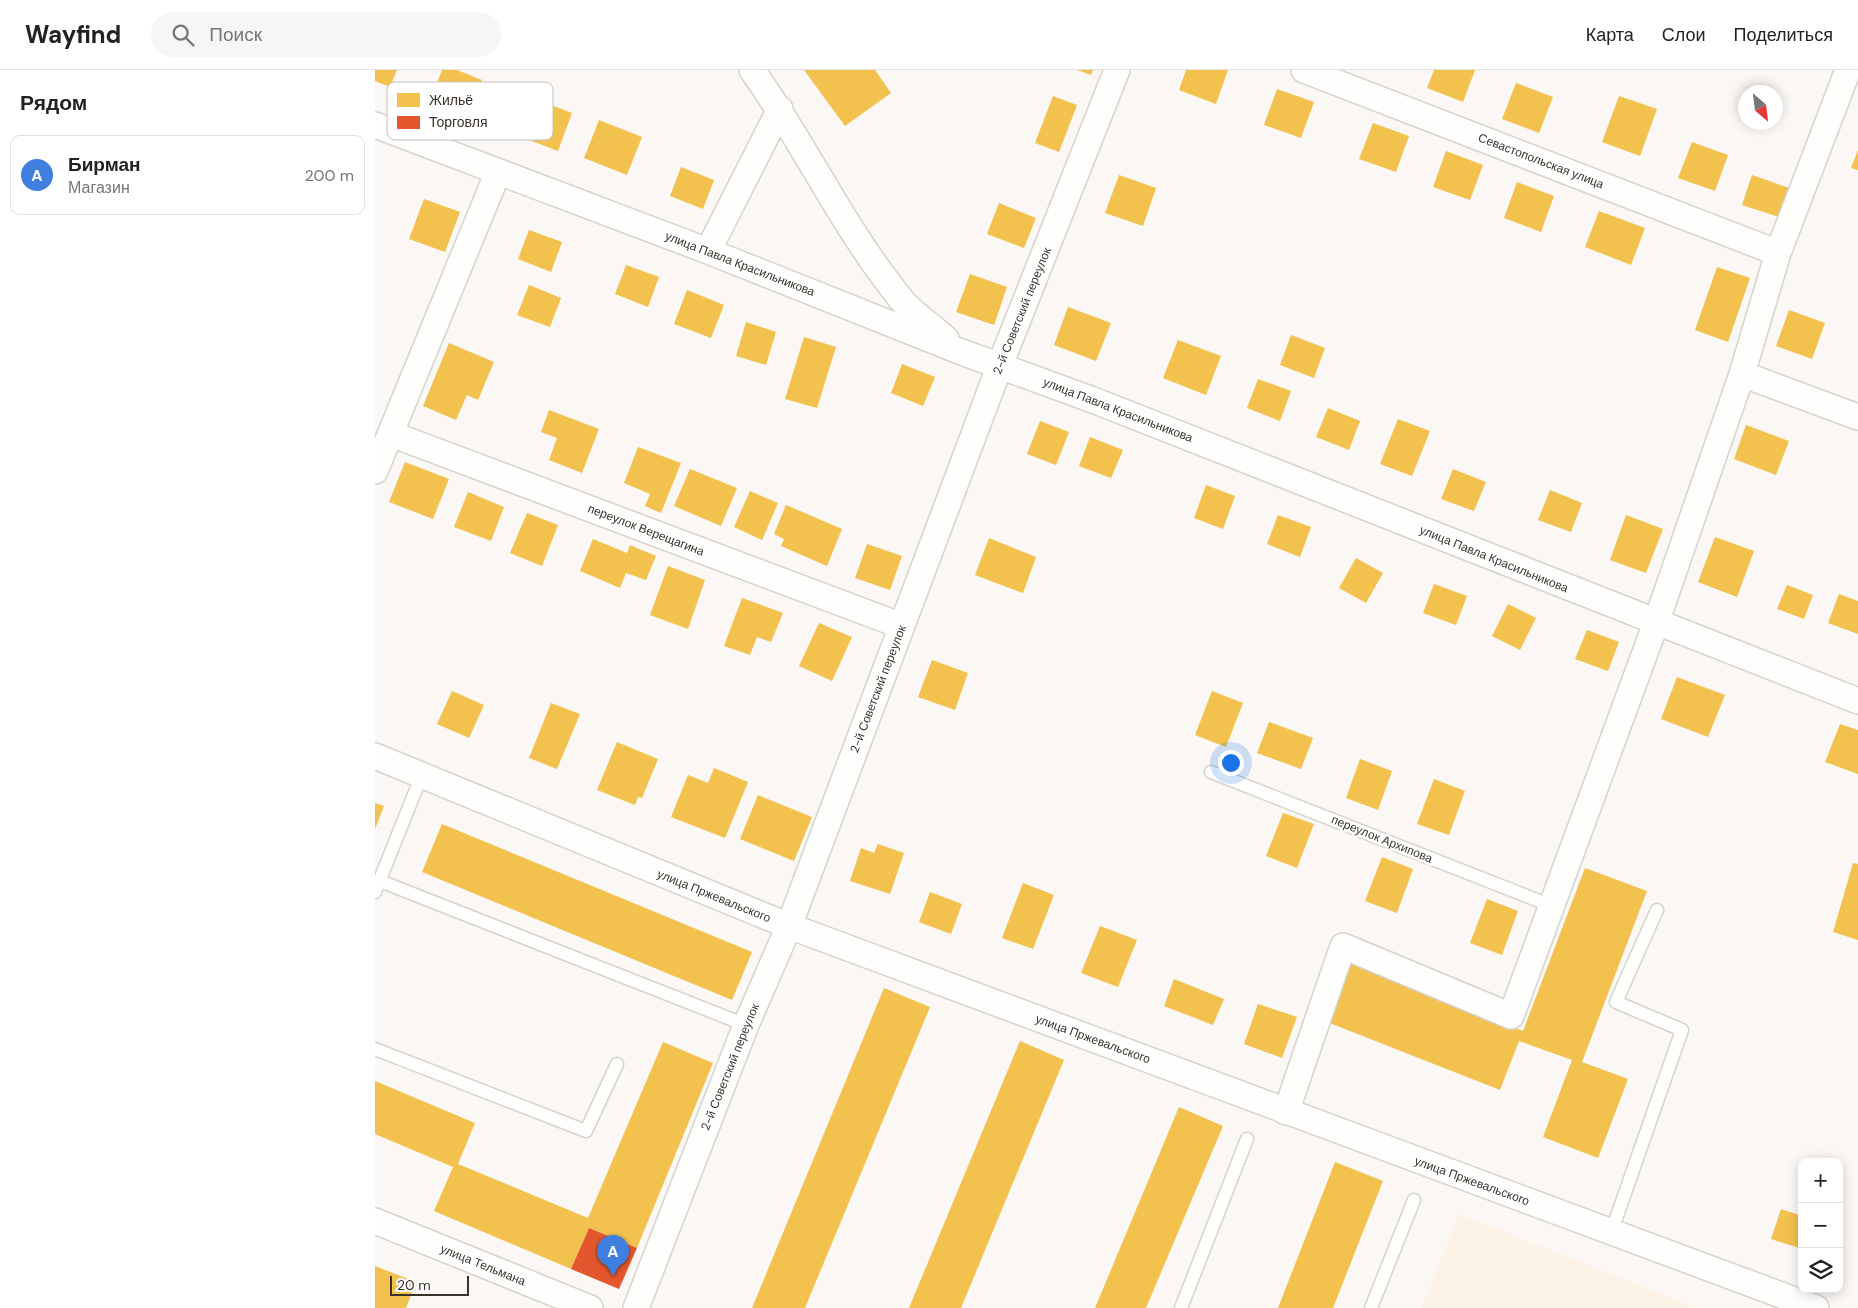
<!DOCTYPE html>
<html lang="ru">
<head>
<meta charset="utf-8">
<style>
  :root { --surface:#fff; --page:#f6f6f6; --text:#222; --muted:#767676; --line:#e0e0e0; --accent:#111827 }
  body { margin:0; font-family:"DM Sans",sans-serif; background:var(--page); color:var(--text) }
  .controls { position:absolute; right:15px; bottom:15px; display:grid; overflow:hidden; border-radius:10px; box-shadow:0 2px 12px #0003 }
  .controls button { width:45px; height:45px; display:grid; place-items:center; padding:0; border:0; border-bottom:1px solid var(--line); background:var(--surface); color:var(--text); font:25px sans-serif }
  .compass { position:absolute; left:1363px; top:15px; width:45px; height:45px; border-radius:50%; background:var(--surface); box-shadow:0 2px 12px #0003; rotate:152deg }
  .scale { position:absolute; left:15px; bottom:12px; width:79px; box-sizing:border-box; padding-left:5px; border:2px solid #39332b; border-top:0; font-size:14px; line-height:18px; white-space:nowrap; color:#39332b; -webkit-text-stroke:4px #fff; paint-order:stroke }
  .you { position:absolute; left:855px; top:692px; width:18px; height:18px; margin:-12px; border:4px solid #fff; border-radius:50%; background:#1a73e8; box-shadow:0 0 0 8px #1a73e833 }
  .badge { display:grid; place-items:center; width:32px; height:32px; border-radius:50%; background:var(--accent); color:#fff; font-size:16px; font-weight:700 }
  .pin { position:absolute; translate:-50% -41px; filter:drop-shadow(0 1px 2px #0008) }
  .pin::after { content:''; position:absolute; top:26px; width:18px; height:15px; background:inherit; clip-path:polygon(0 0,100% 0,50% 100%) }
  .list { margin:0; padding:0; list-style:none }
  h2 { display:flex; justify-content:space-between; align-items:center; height:65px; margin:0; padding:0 20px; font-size:21px }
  h2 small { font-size:16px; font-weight:400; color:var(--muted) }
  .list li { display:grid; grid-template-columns:32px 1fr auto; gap:15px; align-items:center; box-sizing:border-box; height:80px; margin:0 10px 10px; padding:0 10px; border:1px solid var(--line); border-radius:10px }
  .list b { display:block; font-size:19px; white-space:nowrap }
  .list p { margin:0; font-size:16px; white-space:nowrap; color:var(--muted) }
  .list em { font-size:16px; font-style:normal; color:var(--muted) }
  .icon { flex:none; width:28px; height:28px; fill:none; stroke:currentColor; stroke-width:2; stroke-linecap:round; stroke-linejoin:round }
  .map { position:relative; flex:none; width:1483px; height:1238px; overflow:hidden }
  header { display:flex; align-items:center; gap:30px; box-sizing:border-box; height:70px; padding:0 25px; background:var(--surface); border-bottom:1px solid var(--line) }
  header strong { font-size:24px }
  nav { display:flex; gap:28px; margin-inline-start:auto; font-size:18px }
  .search { width:350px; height:45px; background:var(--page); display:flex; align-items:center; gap:12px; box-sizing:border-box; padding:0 18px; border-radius:28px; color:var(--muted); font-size:19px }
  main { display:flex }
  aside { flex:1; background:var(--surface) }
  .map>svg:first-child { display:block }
  .built { fill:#fcf2e5 }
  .homes { fill:#f2c14e }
  .shops { fill:#e4572e }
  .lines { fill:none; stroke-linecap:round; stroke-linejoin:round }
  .lane-casing { stroke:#d6d2cd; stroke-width:15 }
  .street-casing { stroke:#d6d2cd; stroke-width:28 }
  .lane { stroke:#fefefd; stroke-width:12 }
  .street { stroke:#fefefd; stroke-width:25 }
  .labels { text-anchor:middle; stroke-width:5; stroke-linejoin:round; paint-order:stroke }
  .street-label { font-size:12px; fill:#39332b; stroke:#fff }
  .key { fill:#fff; stroke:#c4c2bf; stroke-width:1 }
  .key-label { font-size:14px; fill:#39332b }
</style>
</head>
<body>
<header>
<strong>Wayfind</strong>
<div class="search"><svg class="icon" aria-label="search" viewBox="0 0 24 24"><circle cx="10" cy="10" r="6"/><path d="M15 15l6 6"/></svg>Поиск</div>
<nav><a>Карта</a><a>Слои</a><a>Поделиться</a></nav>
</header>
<main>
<aside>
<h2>Рядом<small></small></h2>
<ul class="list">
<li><span class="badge" style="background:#3f7fe0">A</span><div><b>Бирман</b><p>Магазин</p></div><em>200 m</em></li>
</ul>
</aside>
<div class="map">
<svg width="1483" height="1238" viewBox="0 0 1483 1238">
  <rect width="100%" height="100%" fill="#faf7f4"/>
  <path class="built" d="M 1084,1144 L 1321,1238 L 1047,1238 Z"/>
  <path class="homes" d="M 0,0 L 22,0 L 15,17 L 0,11 Z
    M 67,0 L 82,0 L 107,10 L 94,43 L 56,29 Z
    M 429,0 L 500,0 L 516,23 L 470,56 Z
    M 702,0 L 718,0 L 716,5 Z
    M 811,0 L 853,0 L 841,34 L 804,20 Z
    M 1059,0 L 1100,0 L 1088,32 L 1052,18 Z
    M 1141,13 L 1178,27 L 1164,63 L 1127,49 Z
    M 902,19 L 939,32 L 926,68 L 889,55 Z
    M 678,26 L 702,35 L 684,82 L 660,73 Z
    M 1244,26 L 1282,39 L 1265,86 L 1227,72 Z
    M 155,27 L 197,43 L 183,81 L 141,65 Z
    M 224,50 L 267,67 L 252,105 L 209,88 Z
    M 998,53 L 1034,66 L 1021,102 L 984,89 Z
    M 1317,72 L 1353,85 L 1340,121 L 1303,108 Z
    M 1483,80 L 1483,100 L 1476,98 Z
    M 1071,81 L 1108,95 L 1095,130 L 1058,117 Z
    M 306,97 L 339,110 L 328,139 L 295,126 Z
    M 744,105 L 781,118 L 768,156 L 730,143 Z
    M 1377,105 L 1414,118 L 1404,147 L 1367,135 Z
    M 1142,112 L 1179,126 L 1166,162 L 1129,148 Z
    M 49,129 L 85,142 L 70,182 L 34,169 Z
    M 624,133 L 661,148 L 649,178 L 612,164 Z
    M 1224,141 L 1270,158 L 1256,195 L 1210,177 Z
    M 154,160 L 187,172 L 176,202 L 143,189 Z
    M 251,195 L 284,207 L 273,237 L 240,224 Z
    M 1342,197 L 1375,208 L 1353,272 L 1320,260 Z
    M 595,204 L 632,217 L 619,255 L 581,242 Z
    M 154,215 L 186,228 L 175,257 L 142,245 Z
    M 312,220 L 349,235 L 336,268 L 299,254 Z
    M 693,237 L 736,253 L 721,291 L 679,275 Z
    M 1414,240 L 1450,253 L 1437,289 L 1401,276 Z
    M 371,252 L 401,262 L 391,295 L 361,286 Z
    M 916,265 L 950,278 L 939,308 L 905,295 Z
    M 429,267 L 461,277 L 442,338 L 410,329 Z
    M 803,270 L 846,286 L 831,325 L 788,308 Z
    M 74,273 L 119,292 L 103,330 L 92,325 L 81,350 L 48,336 Z
    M 527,294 L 560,307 L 548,336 L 516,323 Z
    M 883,309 L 916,321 L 905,351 L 872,338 Z
    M 953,338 L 985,351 L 974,380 L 941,367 Z
    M 174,340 L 224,359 L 207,403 L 174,390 L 182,368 L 166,362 Z
    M 1023,349 L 1055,361 L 1037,406 L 1005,394 Z
    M 665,351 L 694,362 L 681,395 L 652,384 Z
    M 1371,355 L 1414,371 L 1401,405 L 1359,389 Z
    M 715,367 L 748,380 L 736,408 L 704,396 Z
    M 263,377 L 306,393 L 286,443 L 270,436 L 275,424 L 249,413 Z
    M 30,392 L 74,409 L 58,449 L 14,432 Z
    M 315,399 L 362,418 L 346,456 L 299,436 Z
    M 1078,399 L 1111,412 L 1099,441 L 1066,429 Z
    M 831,415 L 860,426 L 848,459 L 819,448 Z
    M 1175,420 L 1207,433 L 1196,462 L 1163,450 Z
    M 375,421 L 403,433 L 387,470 L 359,457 Z
    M 93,422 L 129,437 L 116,471 L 79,457 Z
    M 411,435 L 467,459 L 452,496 L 406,476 L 409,469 L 399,464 Z
    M 152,443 L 183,455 L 167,496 L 135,483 Z
    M 903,445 L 936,457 L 925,487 L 892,474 Z
    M 1251,445 L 1288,459 L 1271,503 L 1235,490 Z
    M 1340,467 L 1379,481 L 1362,527 L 1323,512 Z
    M 614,468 L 661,487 L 648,523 L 600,505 Z
    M 218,469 L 252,483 L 255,475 L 281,486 L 271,510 L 251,503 L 245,518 L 205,501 Z
    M 492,474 L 527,486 L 515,520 L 480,508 Z
    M 981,488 L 1008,503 L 991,533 L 964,518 Z
    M 293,496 L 330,510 L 313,559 L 275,545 Z
    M 1059,514 L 1092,526 L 1081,555 L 1048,543 Z
    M 1412,515 L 1438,525 L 1429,549 L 1402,539 Z
    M 1464,524 L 1483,531 L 1483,564 L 1453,553 Z
    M 367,528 L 408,543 L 396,572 L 382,567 L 375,585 L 349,576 Z
    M 1133,534 L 1161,548 L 1145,580 L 1117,566 Z
    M 444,553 L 477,567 L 457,611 L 424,596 Z
    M 1212,560 L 1244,572 L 1233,601 L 1200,589 Z
    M 557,590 L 593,603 L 580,640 L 543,627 Z
    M 1302,607 L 1350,625 L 1333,667 L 1286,649 Z
    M 77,621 L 109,635 L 94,668 L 62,654 Z
    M 837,621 L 868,633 L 851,677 L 820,665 Z
    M 176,633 L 205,644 L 182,699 L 154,688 Z
    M 894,652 L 938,668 L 926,699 L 882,683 Z
    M 1465,654 L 1483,660 L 1483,704 L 1450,692 Z
    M 242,672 L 283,689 L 267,728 L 263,727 L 260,735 L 222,720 Z
    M 985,689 L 1017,701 L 1003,740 L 971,728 Z
    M 339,698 L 373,712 L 350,768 L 296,747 L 313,705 L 333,713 Z
    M 1059,709 L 1090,721 L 1074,765 L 1042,754 Z
    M 383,725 L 437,747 L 419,791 L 365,769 Z
    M 0,733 L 9,736 L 0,759 Z
    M 908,743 L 939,754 L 922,798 L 891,786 Z
    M 67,754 L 377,882 L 357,930 L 47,802 Z
    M 503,774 L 529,783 L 515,824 L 475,811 L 486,778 L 499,783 Z
    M 1007,787 L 1038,799 L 1022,843 L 990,831 Z
    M 1478,793 L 1483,794 L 1483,870 L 1458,862 Z
    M 1210,798 L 1272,821 L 1207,992 L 1253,1009 L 1223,1088 L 1168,1067 L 1197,990 L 1144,971 L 1125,1020 L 952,952 L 976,892 L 1148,961 Z
    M 648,813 L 679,825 L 658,879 L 627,868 Z
    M 555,822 L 587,834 L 576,864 L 544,852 Z
    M 1112,829 L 1143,841 L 1127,885 L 1095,873 Z
    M 725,856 L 762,870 L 743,917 L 706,903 Z
    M 799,909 L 849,929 L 838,955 L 789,936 Z
    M 509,918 L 555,937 L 430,1238 L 377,1238 Z
    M 883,934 L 922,947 L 907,988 L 869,974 Z
    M 645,971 L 689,990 L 586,1238 L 534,1238 Z
    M 288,972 L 338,993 L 262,1178 L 214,1158 L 196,1199 L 59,1141 L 78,1097 L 0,1064 L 0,1011 L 100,1053 L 83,1094 L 213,1148 Z
    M 804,1037 L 848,1056 L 771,1238 L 720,1238 Z
    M 960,1092 L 1008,1111 L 958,1238 L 903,1238 Z
    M 1406,1139 L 1427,1146 L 1427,1179 L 1396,1169 Z
    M 0,1196 L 41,1212 L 31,1238 L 0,1238 Z"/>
  <path class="shops" d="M 214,1158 L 262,1178 L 244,1219 L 196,1199 Z"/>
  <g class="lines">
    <defs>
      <path id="lane" d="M 836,702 L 1177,836
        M 5,811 L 371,955
        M 0,822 L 46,707
        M 0,979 L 211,1061 L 242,994
        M 1236,1163 L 1307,960 L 1241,932 L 1282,840
        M 806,1238 L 872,1069
        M 996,1238 L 1039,1130"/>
      <path id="street" d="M 377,0 C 430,74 468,158 526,229 C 538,244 557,256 571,269
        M 929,0 L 1403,183
        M 0,55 L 333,181 L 584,281 L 718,330 L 1483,631
        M 333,181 L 405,39
        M 1367,304 L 1483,347
        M 16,364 L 527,556
        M 0,401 L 123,102
        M 0,686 L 414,856 L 1441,1238
        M 911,1042 L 968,876 L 1136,946 L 1281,553 L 1367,304 L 1403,183 L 1473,0
        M 0,1151 L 215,1238
        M 261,1238 L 371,955 L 414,856 L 625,295 L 742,0"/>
    </defs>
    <use href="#lane" class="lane-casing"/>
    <use href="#street" class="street-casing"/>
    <use href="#lane" class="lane"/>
    <use href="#street" class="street"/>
  </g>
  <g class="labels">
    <g class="street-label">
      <text transform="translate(1166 91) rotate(21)" y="4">Севастопольская улица</text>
      <text transform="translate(365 194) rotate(21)" y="4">улица Павла Красильникова</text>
      <text transform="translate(647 241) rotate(-68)" y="4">2-й Советский переулок</text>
      <text transform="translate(743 340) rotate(21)" y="4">улица Павла Красильникова</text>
      <text transform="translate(271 460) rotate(21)" y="4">переулок Верещагина</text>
      <text transform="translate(1119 489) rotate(22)" y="4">улица Павла Красильникова</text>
      <text transform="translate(503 619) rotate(-69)" y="4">2-й Советский переулок</text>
      <text transform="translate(1007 769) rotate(22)" y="4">переулок Архипова</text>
      <text transform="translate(339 826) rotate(22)" y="4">улица Пржевальского</text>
      <text transform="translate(718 969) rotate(20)" y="4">улица Пржевальского</text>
      <text transform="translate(355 997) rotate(-68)" y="4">2-й Советский переулок</text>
      <text transform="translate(1097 1111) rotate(20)" y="4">улица Пржевальского</text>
      <text transform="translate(108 1195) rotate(22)" y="4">улица Тельмана</text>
    </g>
  </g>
  <rect x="12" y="12" width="166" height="58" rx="8" class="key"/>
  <rect x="22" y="23" width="23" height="14" fill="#f2c14e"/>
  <rect x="22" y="46" width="23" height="13" fill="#e4572e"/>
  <g class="key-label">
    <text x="54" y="35">Жильё</text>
    <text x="54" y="57">Торговля</text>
  </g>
</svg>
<div class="controls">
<button>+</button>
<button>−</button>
<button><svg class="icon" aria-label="layers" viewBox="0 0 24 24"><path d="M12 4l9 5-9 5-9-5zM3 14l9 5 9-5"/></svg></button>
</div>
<svg class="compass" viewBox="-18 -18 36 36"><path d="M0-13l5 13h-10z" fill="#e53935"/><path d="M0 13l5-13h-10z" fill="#767676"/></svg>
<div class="scale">20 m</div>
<div class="you"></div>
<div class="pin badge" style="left:238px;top:1206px;background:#3f7fe0">A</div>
</div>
</main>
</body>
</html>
